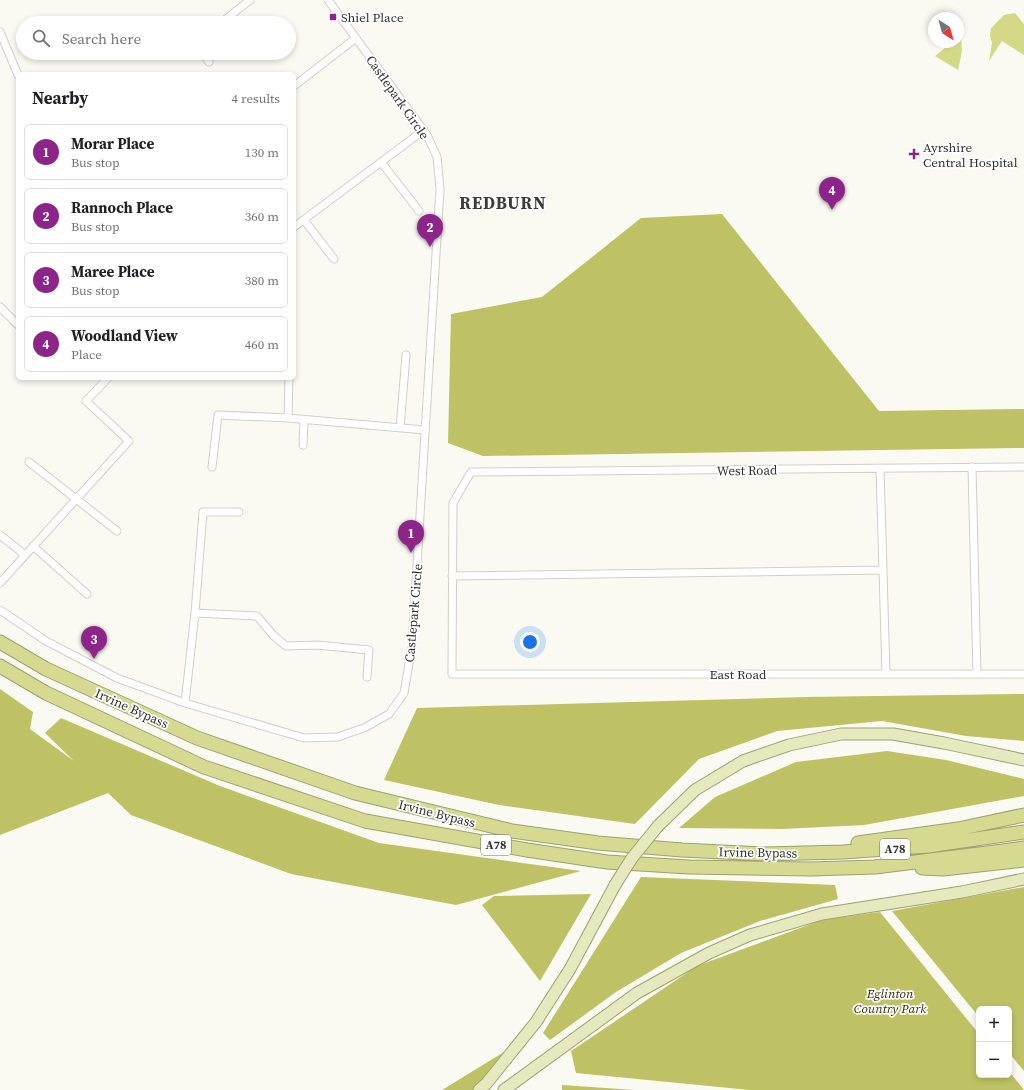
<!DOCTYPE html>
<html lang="en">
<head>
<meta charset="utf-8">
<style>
  :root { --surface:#fff; --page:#f2f2f2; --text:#202124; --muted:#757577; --line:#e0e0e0; --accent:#8d2489 }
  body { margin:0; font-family:"Source Serif 4",serif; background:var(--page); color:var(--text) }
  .controls { position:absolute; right:12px; bottom:12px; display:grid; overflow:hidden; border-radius:6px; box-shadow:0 2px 6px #0003 }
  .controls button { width:36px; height:36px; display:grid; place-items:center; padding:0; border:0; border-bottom:1px solid var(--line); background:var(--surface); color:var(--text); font:20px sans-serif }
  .compass { position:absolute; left:928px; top:12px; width:36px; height:36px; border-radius:50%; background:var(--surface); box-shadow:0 2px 6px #0003; rotate:144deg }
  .you { position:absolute; left:530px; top:642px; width:14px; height:14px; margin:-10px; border:3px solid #fff; border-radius:50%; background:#1a73e8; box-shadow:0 0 0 6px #1a73e833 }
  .badge { display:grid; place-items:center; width:26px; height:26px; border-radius:50%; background:var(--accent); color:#fff; font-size:13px; font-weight:700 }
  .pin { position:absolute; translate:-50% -33px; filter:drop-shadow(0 1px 2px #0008) }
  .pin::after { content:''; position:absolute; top:21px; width:14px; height:12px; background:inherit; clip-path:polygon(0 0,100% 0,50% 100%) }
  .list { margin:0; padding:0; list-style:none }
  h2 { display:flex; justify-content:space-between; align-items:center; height:52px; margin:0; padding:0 16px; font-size:17px }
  h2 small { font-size:13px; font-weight:400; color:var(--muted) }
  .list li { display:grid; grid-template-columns:26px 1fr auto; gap:12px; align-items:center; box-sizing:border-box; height:56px; margin:0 8px 8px; padding:0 8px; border:1px solid var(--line); border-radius:6px }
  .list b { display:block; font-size:15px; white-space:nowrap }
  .list p { margin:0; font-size:13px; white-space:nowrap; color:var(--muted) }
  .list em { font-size:13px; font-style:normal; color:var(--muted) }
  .icon { flex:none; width:22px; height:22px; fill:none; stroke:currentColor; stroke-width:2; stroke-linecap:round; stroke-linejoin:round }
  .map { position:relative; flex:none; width:1024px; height:1090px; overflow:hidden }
  .search { position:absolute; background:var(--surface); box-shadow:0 2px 6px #0003; left:16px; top:16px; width:280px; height:44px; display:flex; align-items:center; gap:10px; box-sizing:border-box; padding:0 14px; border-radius:22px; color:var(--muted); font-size:15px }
  .panel { position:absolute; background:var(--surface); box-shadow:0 2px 6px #0003; left:16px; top:72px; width:280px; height:308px; border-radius:6px }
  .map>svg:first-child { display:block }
  .green { fill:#d4d987 }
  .forest { fill:#bec264 }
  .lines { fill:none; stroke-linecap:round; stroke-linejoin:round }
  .street-casing { stroke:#d0d0c9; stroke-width:9 }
  .primary-casing { stroke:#9da06f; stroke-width:13 }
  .highway-casing { stroke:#9da06f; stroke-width:15 }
  .street { stroke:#fff; stroke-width:7 }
  .primary { stroke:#e6e9bd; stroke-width:11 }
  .highway { stroke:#d6da91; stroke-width:13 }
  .primary-bridge-casing { stroke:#9da06f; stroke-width:13; stroke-linecap:butt }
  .primary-bridge { stroke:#e6e9bd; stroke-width:11 }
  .poi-dot { fill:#8d2489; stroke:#fff; stroke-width:1.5 }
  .labels { text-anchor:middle; stroke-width:3.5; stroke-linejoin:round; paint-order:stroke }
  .shield { fill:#fff; stroke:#70706f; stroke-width:1 }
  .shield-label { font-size:12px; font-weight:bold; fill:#333331 }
  .poi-label { font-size:13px; fill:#333331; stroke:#fff; text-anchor:start }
  .street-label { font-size:13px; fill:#333331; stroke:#fff }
  .park-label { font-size:13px; font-style:italic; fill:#303108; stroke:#fff }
  .district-label { font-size:17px; font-weight:bold; letter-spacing:1px; fill:#3b3c36; stroke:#fff }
</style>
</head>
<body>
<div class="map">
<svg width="1024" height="1090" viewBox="0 0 1024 1090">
  <rect width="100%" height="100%" fill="#fafaf3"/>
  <path class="green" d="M 1015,13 L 1024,24 L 1024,55 L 1002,41 L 989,61 L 992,43 L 990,36 L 991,28 L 1004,15 Z
    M 961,35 L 962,51 L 958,70 L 935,56 L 952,42 L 958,42 L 958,37 Z"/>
  <path class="forest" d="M 722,214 L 879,411 L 1024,409 L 1024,448 L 483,456 L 448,443 L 451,314 L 542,297 L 641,218 Z
    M 0,689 L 33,712 L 30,729 L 74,761 L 45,733 L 61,718 L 220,786 L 379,843 L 581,871 L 456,905 L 291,874 L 131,815 L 108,793 L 0,835 Z
    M 1024,694 L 1024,741 L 966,736 L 882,721 L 777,731 L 699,759 L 635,824 L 499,805 L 384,780 L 417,708 L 806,697 Z
    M 887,751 L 946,760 L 1024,779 L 1024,796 L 864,825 L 782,829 L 679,828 L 715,797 L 796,762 Z
    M 641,877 L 835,885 L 838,899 L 760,921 L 681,953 L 616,992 L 550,1040 L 543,1033 Z
    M 1024,887 L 1024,1071 L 1009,1053 L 1009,1009 L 979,1009 L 979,1017 L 892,911 Z
    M 591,894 L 540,981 L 482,905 L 494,896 Z
    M 880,912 L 979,1034 L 979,1075 L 1009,1075 L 1009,1071 L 1024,1090 L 750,1090 L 576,1073 L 571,1051 L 697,966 L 822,920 Z
    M 504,1052 L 505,1060 L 475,1090 L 442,1090 Z
    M 562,1085 L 635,1090 L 562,1090 Z"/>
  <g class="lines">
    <defs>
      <path id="street" d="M 221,23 L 250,0
        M 0,32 L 18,75
        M 202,53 L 209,62
        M 294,86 L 356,38
        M 381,162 L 419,211
        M 304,220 L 334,259
        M 294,227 L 424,130
        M 0,307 L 18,325
        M 288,418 L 289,378
        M 400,428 L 406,355
        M 303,445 L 304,420
        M 29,462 L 117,531
        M 212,467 L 218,415 L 288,418 L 425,430
        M 972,467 L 977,674
        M 1024,467 L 471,472 L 453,503 L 452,674 L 1024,674
        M 880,468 L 886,674
        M 0,535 L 25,555
        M 33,546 L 87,594
        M 452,576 L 883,570
        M 0,583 L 129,441 L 86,401 L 108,378
        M 0,610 L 46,641 L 117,678 L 185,703 L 304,738 L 338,737 L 366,727 L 389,714 L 404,693 L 412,646 L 440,189 L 437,157 L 427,135 L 328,0
        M 195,613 L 257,616 L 273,635 L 286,646 L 317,645 L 369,650 L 367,677
        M 185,703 L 195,613 L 203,512 L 239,512"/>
      <path id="primary" d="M 658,826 L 695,790 L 743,761 L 789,745 L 841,734 L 893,734 L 944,743 L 1024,760
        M 479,1090 L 486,1084 L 536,1022 L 570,969 L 615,885
        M 504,1090 L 637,993 L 709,953 L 750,935 L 822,914 L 962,892 L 1024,879"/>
      <path id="highway" d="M 0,642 L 46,669 L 197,738 L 355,793 L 512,831 L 598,843 L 682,850 L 764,854 L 843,852 L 928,846 L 1024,832
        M 0,666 L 46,693 L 204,767 L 365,821 L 527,850 L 607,862 L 689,867 L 811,869 L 875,867 L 1003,851 L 1024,848
        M 858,843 L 958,829 L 1024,815
        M 922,868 L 943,869 L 1024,860"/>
    </defs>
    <use href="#street" class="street-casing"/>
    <use href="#primary" class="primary-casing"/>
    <use href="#highway" class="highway-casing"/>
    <use href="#street" class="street"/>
    <use href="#primary" class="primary"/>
    <use href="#highway" class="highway"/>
    <defs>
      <path id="primary-bridge" d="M 615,885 L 632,858 L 658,826"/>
    </defs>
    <use href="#primary-bridge" class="primary-bridge-casing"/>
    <use href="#primary-bridge" class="primary-bridge"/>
  </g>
  <g class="poi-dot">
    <rect x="329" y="13" width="8" height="8" rx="2"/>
    <path d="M912 148h4v4h4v4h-4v4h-4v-4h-4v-4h4z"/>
  </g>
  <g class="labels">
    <g class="shield">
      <rect x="481" y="835" width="30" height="20" rx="3"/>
      <rect x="880" y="839" width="30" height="20" rx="3"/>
    </g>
    <g class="shield-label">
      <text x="496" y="849">A78</text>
      <text x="895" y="853">A78</text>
    </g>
    <g class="poi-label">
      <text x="341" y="22">Shiel Place</text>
      <text x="923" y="152">Ayrshire<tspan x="923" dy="15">Central Hospital</tspan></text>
    </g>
    <g class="street-label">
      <text transform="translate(398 97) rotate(55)" y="5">Castlepark Circle</text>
      <text transform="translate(747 470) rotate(-1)" y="5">West Road</text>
      <text transform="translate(413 613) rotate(-85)" y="5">Castlepark Circle</text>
      <text x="738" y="679">East Road</text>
      <text transform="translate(132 708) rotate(24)" y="5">Irvine Bypass</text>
      <text transform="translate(437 813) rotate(14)" y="5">Irvine Bypass</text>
      <text transform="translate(758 852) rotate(1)" y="5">Irvine Bypass</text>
    </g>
    <g class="park-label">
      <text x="890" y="998">Eglinton<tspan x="890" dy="15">Country Park</tspan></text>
    </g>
    <g class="district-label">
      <text x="503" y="209">REDBURN</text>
    </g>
  </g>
</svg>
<div class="controls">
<button>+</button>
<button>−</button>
</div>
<svg class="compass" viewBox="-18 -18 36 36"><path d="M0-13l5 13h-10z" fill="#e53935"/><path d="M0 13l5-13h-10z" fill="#757577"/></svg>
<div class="you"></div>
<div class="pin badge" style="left:411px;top:553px">1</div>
<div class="pin badge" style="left:430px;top:247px">2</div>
<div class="pin badge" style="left:94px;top:659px">3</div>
<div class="pin badge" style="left:832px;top:210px">4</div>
<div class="search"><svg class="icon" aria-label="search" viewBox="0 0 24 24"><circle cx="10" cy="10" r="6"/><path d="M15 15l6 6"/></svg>Search here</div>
<section class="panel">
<h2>Nearby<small>4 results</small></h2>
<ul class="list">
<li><span class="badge">1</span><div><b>Morar Place</b><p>Bus stop</p></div><em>130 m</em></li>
<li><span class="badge">2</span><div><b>Rannoch Place</b><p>Bus stop</p></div><em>360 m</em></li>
<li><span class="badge">3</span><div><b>Maree Place</b><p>Bus stop</p></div><em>380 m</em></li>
<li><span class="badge">4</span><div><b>Woodland View</b><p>Place</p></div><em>460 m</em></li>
</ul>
</section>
</div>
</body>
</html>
